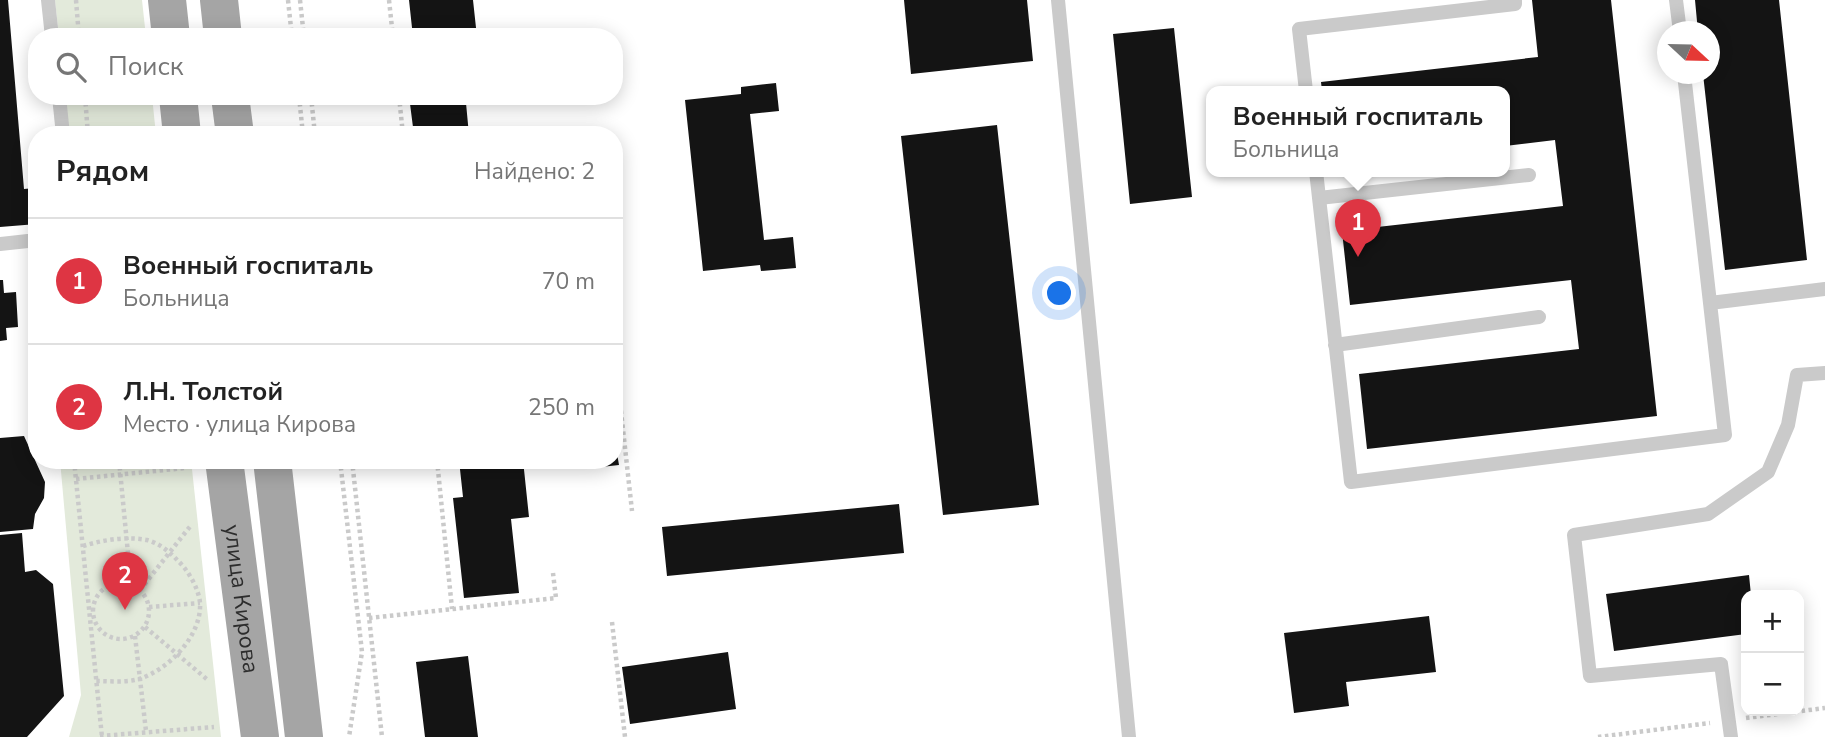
<!DOCTYPE html>
<html lang="ru">
<head>
<meta charset="utf-8">
<style>
  :root { --surface:#fff; --page:#f6f6f6; --text:#222; --muted:#767676; --line:#e0e0e0; --accent:#de3543 }
  body { margin:0; font-family:"Nunito Sans",sans-serif; background:var(--page); color:var(--text) }
  .controls { position:absolute; right:21px; bottom:21px; display:grid; overflow:hidden; border-radius:14px; box-shadow:0 4px 18px #0003 }
  .controls button { width:63px; height:63px; display:grid; place-items:center; padding:0; border:0; border-bottom:2px solid var(--line); background:var(--surface); color:var(--text); font:35px sans-serif }
  .compass { position:absolute; left:1657px; top:21px; width:63px; height:63px; border-radius:50%; background:var(--surface); box-shadow:0 4px 18px #0003; rotate:112deg }
  .you { position:absolute; left:1060px; top:294px; width:24px; height:24px; margin:-18px; border:5px solid #fff; border-radius:50%; background:#1a73e8; box-shadow:0 0 0 10px #1a73e833 }
  .badge { display:grid; place-items:center; width:46px; height:46px; border-radius:50%; background:var(--accent); color:#fff; font-size:23px; font-weight:700 }
  .pin { position:absolute; translate:-50% -58px; filter:drop-shadow(0 2px 4px #0008) }
  .pin::after { content:''; position:absolute; top:37px; width:24px; height:21px; background:inherit; clip-path:polygon(0 0,100% 0,50% 100%) }
  .popup { position:absolute; left:1206px; top:86px; width:304px; height:91px; box-sizing:border-box; display:grid; place-content:center; border-radius:14px; background:var(--surface); filter:drop-shadow(0 2px 5px #0005); font-size:23px; white-space:nowrap; color:var(--muted) }
  .popup b { font-size:26px; color:var(--text) }
  .popup::after { content:''; position:absolute; left:50%; top:100%; margin-left:-14px; border:14px solid transparent; border-top-color:var(--surface) }
  .list { margin:0; padding:0; list-style:none }
  h2 { display:flex; justify-content:space-between; align-items:center; height:91px; margin:0; padding:0 28px; font-size:30px }
  h2 small { font-size:23px; font-weight:400; color:var(--muted) }
  .list li { display:grid; grid-template-columns:46px 1fr auto; gap:21px; align-items:center; box-sizing:border-box; height:126px; padding:0 28px; border-top:2px solid var(--line) }
  .list b { display:block; font-size:26px; white-space:nowrap }
  .list p { margin:0; font-size:23px; white-space:nowrap; color:var(--muted) }
  .list em { font-size:23px; font-style:normal; color:var(--muted) }
  .icon { flex:none; width:38px; height:38px; fill:none; stroke:currentColor; stroke-width:2; stroke-linecap:round; stroke-linejoin:round }
  .map { position:relative; flex:none; width:1825px; height:737px; overflow:hidden }
  .search { position:absolute; background:var(--surface); box-shadow:0 4px 18px #0003; left:28px; top:28px; width:595px; height:77px; display:flex; align-items:center; gap:18px; box-sizing:border-box; padding:0 24px; border-radius:28px; color:var(--muted); font-size:26px }
  .panel { position:absolute; background:var(--surface); box-shadow:0 4px 18px #0003; left:28px; top:126px; width:595px; height:343px; border-radius:28px }
  .map>svg:first-child { display:block }
  .green { fill:#e3eadb }
  .building { fill:#141414 }
  .lines { fill:none; stroke-linecap:round; stroke-linejoin:round }
  .path { stroke:#cacaca; stroke-width:4.5; stroke-dasharray:3.5 3.5; stroke-linecap:butt }
  .lane { stroke:#cacaca; stroke-width:14 }
  .primary { stroke:#a5a5a5; stroke-width:38 }
  .labels { text-anchor:middle; stroke-width:7; stroke-linejoin:round; paint-order:stroke }
  .street-label { font-size:23px; fill:#2d2d2d; stroke:#fff }
</style>
</head>
<body>
<div class="map">
<svg width="1825" height="737" viewBox="0 0 1825 737">
  <rect width="100%" height="100%" fill="#fff"/>
  <path class="green" d="M 55,0 L 142,0 L 146,37 L 59,37 Z
    M 65,96 L 152,96 L 156,135 L 69,135 Z
    M 60,460 L 191,460 L 221,737 L 69,737 L 81,695 Z"/>
  <path class="building" d="M 0,0 L 8,0 L 24,189 L 35,188 L 37,204 L 37,224 L 0,227 Z
    M 409,0 L 473,0 L 477,37 L 413,37 Z
    M 904,0 L 1027,0 L 1033,61 L 911,74 Z
    M 1532,0 L 1611,0 L 1657,416 L 1367,449 L 1359,374 L 1579,349 L 1571,280 L 1350,305 L 1342,231 L 1563,206 L 1555,140 L 1505,146 L 1505,91 L 1322,91 L 1321,82 L 1538,57 Z
    M 1695,0 L 1779,0 L 1807,260 L 1725,270 L 1703,74 L 1710,74 L 1710,32 L 1698,32 Z
    M 1174,28 L 1192,197 L 1130,204 L 1113,34 Z
    M 776,83 L 779,111 L 750,114 L 764,240 L 793,237 L 796,268 L 761,271 L 760,265 L 703,271 L 685,100 L 741,94 L 741,87 Z
    M 409,96 L 483,96 L 484,101 L 466,103 L 469,135 L 414,135 Z
    M 997,125 L 1039,505 L 943,515 L 901,136 Z
    M 0,280 L 3,280 L 4,293 L 16,292 L 18,327 L 6,328 L 7,340 L 0,341 Z
    M 24,436 L 45,482 L 44,498 L 35,514 L 33,529 L 0,532 L 0,438 Z
    M 614,436 L 619,465 L 592,468 L 591,460 L 614,460 Z
    M 459,460 L 523,460 L 529,517 L 511,519 L 519,593 L 464,598 L 453,498 L 463,497 Z
    M 899,504 L 904,553 L 667,576 L 662,527 Z
    M 22,533 L 25,572 L 36,570 L 53,584 L 64,696 L 27,737 L 0,737 L 0,535 Z
    M 1749,575 L 1751,595 L 1746,595 L 1746,634 L 1614,651 L 1606,594 Z
    M 1429,616 L 1436,672 L 1346,682 L 1349,706 L 1294,713 L 1284,633 Z
    M 728,652 L 736,709 L 630,724 L 622,667 Z
    M 468,656 L 478,737 L 425,737 L 416,662 Z"/>
  <g class="lines">
    <path class="path" d="M 76,0 L 79,37
      M 288,0 L 292,37
      M 300,0 L 304,37
      M 389,0 L 393,37
      M 85,96 L 88,135
      M 299,96 L 303,135
      M 311,96 L 315,135
      M 399,96 L 403,135
      M 614,348 L 632,511
      M 32,379 L 37,379
      M 74,460 L 102,737
      M 119,460 L 131,585
      M 340,460 L 362,652 L 349,737
      M 352,460 L 382,737
      M 437,460 L 452,609
      M 76,479 L 185,468
      M 83,546 C 103,540 126,536 147,540 C 159,543 170,552 178,561 C 188,570 199,589 200,603 C 202,636 168,670 139,679 C 125,683 110,681 96,681
      M93 611a28 28 0 1 1 56 0a28 28 0 1 1-56 0Z
      M 140,590 L 192,524
      M 149,607 L 200,603
      M 369,618 L 556,598 L 553,573
      M 612,622 L 625,737
      M 145,627 L 209,681
      M 135,636 L 146,731
      M 1746,718 L 1825,708
      M 100,736 L 214,727
      M 1598,737 L 1710,723"/>
    <path class="lane" d="M 48,0 L 52,37
      M 1058,0 L 1129,737
      M 1676,0 L 1680,32
      M 1306,91 L 1299,29 L 1515,4 L 1515,0
      M 59,96 L 63,135
      M 1316,171 L 1351,482 L 1725,435 L 1684,74
      M 1319,198 L 1529,175
      M 0,244 L 37,240
      M 1710,303 L 1825,289
      M 1335,345 L 1539,317
      M 1731,737 L 1721,664 L 1590,676 L 1574,535 L 1708,514 L 1768,472 L 1788,425 L 1797,375 L 1825,373"/>
    <g class="primary">
      <path d="M 167,0 L 171,37"/>
      <path d="M 219,0 L 223,37"/>
      <path d="M 178,96 L 182,135"/>
      <path d="M 230,96 L 235,135"/>
      <path id="s1" d="M 224,460 L 260,737"/>
      <path d="M 272,460 L 304,737"/>
    </g>
  </g>
  <g class="labels">
    <g class="street-label">
      <text dy="8" stroke="none"><textPath href="#s1" startOffset="140">улица Кирова</textPath></text>
    </g>
  </g>
</svg>
<div class="controls">
<button>+</button>
<button>−</button>
</div>
<svg class="compass" viewBox="-18 -18 36 36"><path d="M0-13l5 13h-10z" fill="#e53935"/><path d="M0 13l5-13h-10z" fill="#767676"/></svg>
<div class="you"></div>
<div class="pin badge" style="left:1358px;top:257px">1</div>
<div class="popup"><b>Военный госпиталь</b>Больница</div>
<div class="pin badge" style="left:125px;top:610px">2</div>
<div class="search"><svg class="icon" aria-label="search" viewBox="0 0 24 24"><circle cx="10" cy="10" r="6"/><path d="M15 15l6 6"/></svg>Поиск</div>
<section class="panel">
<h2>Рядом<small>Найдено: 2</small></h2>
<ul class="list">
<li><span class="badge">1</span><div><b>Военный госпиталь</b><p>Больница</p></div><em>70 m</em></li>
<li><span class="badge">2</span><div><b>Л.Н. Толстой</b><p>Место · улица Кирова</p></div><em>250 m</em></li>
</ul>
</section>
</div>
</body>
</html>
